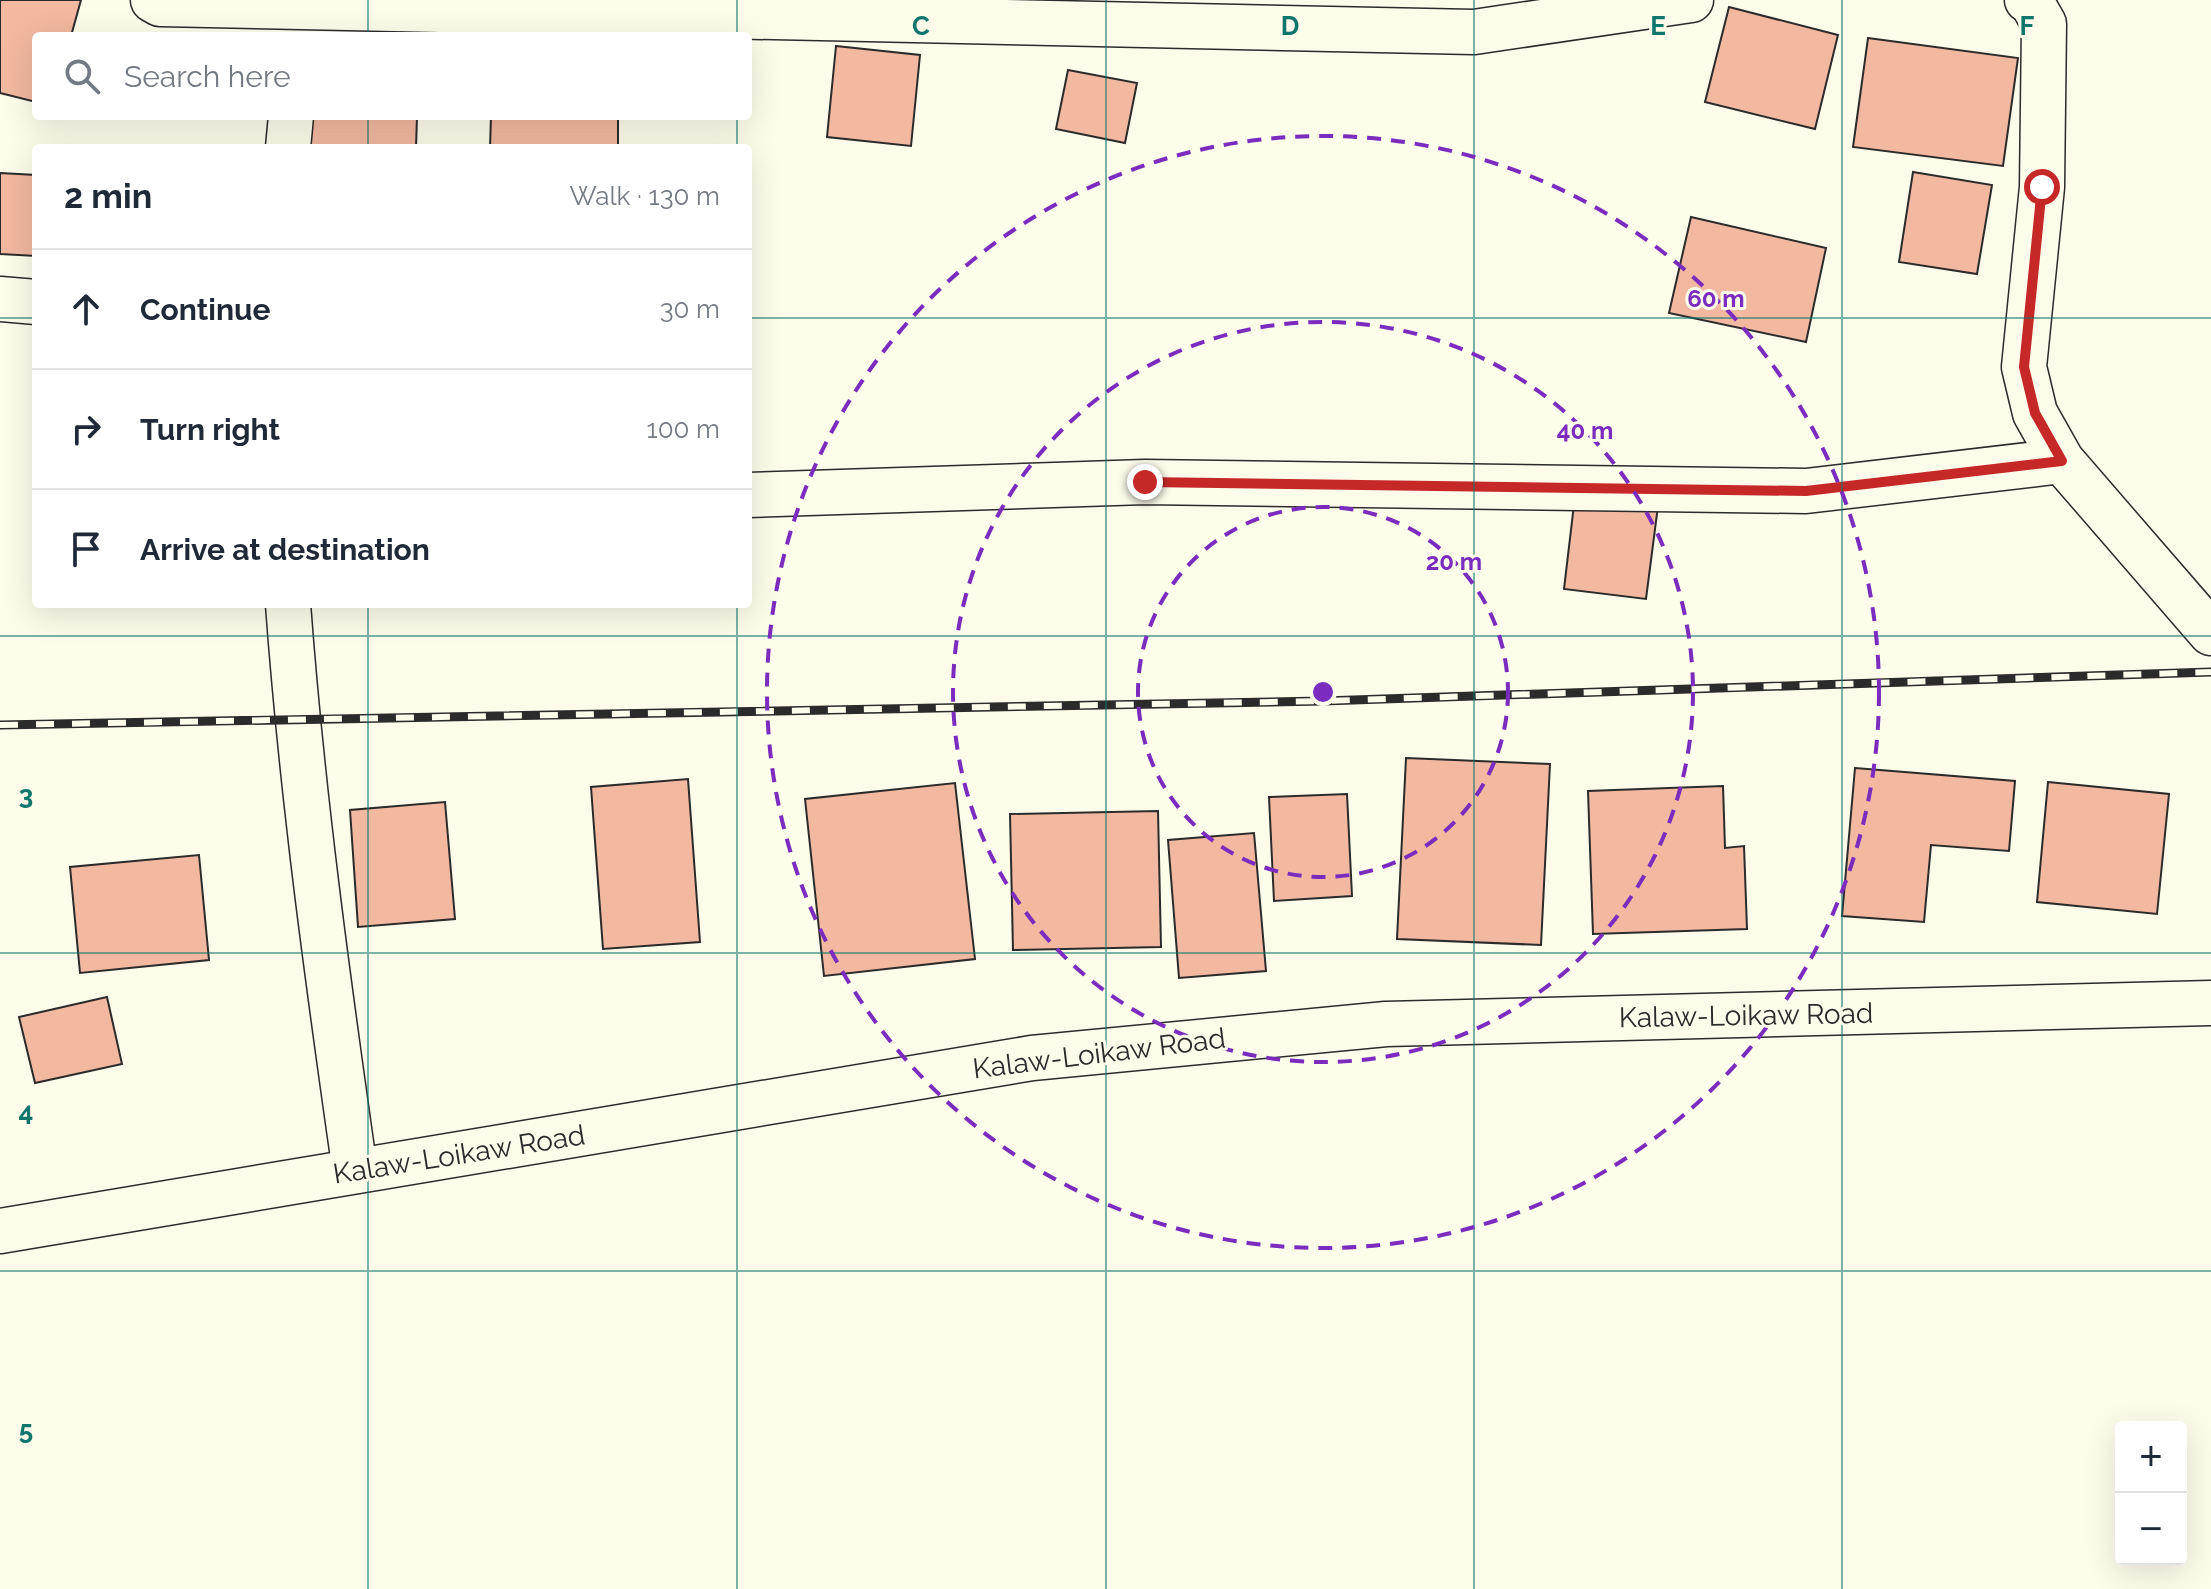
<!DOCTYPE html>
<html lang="en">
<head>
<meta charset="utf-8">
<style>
  :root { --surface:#fff; --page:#f6f6f7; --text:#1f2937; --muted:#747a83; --line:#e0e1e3 }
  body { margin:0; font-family:Raleway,sans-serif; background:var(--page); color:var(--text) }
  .controls { position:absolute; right:24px; bottom:24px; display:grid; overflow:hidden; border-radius:8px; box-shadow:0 8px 32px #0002 }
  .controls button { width:72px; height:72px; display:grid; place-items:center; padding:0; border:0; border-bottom:2px solid var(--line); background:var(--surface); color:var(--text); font:40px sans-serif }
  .stop { position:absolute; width:24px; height:24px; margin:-18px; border:6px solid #c62828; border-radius:50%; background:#fff }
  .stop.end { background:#c62828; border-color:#fff; box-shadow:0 2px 8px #0008 }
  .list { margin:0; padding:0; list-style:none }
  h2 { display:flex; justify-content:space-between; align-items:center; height:104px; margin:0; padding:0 32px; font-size:34px }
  h2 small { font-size:26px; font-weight:400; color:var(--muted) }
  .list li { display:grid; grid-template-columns:52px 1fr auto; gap:24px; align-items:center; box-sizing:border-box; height:120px; padding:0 32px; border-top:2px solid var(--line) }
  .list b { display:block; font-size:30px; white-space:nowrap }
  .list em { font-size:26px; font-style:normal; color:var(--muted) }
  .icon { flex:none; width:44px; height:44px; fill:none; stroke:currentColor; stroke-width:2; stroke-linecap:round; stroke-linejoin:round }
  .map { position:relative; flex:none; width:2211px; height:1589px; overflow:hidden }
  .search { position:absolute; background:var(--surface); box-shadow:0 8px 32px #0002; left:32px; top:32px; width:720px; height:88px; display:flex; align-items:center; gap:20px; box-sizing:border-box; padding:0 28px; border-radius:8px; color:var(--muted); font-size:30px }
  .panel { position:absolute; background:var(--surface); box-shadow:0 8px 32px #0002; left:32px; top:144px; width:720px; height:464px; border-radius:8px }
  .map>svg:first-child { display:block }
  .building { fill:#f2b8a0; stroke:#2b2b2b; stroke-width:2 }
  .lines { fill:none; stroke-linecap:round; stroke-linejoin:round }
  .street-casing { stroke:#2b2b2b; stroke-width:47 }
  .primary-casing { stroke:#2b2b2b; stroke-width:47 }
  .street { stroke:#fdfbea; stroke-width:44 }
  .primary { stroke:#fdfbea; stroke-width:44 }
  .rail-casing { stroke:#2b2b2b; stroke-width:9 }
  .rail { stroke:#fdfbea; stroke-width:6; stroke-dasharray:18; stroke-linecap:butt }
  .route { stroke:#c62828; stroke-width:10 }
  .grid { fill:none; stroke:#0f766e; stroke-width:2; stroke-opacity:0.55 }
  .ring { fill:none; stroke:#7b2cbf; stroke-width:4; stroke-dasharray:14 10 }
  .labels { text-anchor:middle; stroke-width:6; stroke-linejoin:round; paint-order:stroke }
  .street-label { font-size:28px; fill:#2b2b2b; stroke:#fdfbea }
  .grid-label { font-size:26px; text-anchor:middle; font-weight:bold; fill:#0f766e; stroke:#fdfbea; stroke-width:6; stroke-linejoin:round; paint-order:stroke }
  .centre { fill:#7b2cbf; stroke:#fdfbea; stroke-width:4 }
  .ring-label { font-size:24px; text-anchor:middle; font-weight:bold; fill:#7b2cbf; stroke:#fdfbea; stroke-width:6; stroke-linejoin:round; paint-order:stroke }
</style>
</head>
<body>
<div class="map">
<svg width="2211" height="1589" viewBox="0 0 2211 1589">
  <rect width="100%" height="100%" fill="#fdfbea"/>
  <path class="building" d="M 0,0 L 81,0 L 71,36 L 36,36 L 36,102 L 0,93 Z
    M 1729,7 L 1838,35 L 1815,129 L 1705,102 Z
    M 1868,38 L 2018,58 L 2003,166 L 1853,147 Z
    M 836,46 L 920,55 L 911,146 L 827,137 Z
    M 1068,70 L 1137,83 L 1125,143 L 1056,129 Z
    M 311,116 L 417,116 L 416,148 L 310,148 Z
    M 491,116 L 618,116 L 618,148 L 490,148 Z
    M 1913,172 L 1992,185 L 1977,274 L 1899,262 Z
    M 0,173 L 36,175 L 36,256 L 0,254 Z
    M 1691,217 L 1826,248 L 1806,342 L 1669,313 Z
    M 1575,496 L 1658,506 L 1646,599 L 1564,589 Z
    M 1406,758 L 1550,764 L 1541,945 L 1397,939 Z
    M 1855,768 L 2015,781 L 2009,851 L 1931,845 L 1924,922 L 1842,916 Z
    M 688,779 L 700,942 L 603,949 L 591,787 Z
    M 2048,782 L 2169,794 L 2157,914 L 2037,902 Z
    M 955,783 L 975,959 L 824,976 L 805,799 Z
    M 1723,786 L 1725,848 L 1744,846 L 1747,929 L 1593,934 L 1588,791 Z
    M 1347,794 L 1352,896 L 1274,901 L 1269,797 Z
    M 445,802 L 455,919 L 358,927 L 350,810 Z
    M 1158,811 L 1161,947 L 1013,950 L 1010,814 Z
    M 1254,833 L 1266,971 L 1179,978 L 1168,840 Z
    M 199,855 L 209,960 L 80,973 L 70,867 Z
    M 107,997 L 122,1064 L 35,1083 L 19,1017 Z"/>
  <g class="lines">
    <defs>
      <path id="street" d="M 153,0 L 160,4 L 1474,32 L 1691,0
        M 2027,0 L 2032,3 L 2044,24 L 2042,187 L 2024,367 L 2035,413 L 2062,461 L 2211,633
        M 288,148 L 291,116
        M 0,299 L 36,302
        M 748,495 L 1145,482 L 1806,491 L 2062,461
        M 288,604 C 302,794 328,982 355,1171"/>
      <path id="primary" d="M 0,1231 L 1032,1058 L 1386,1024 L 2211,1003"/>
    </defs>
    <use href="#street" class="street-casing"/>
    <use href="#primary" class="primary-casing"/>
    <use href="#street" class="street"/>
    <use href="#primary" class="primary"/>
    <defs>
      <path id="rail" d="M 0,725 L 1323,701 L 2211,672"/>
    </defs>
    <use href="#rail" class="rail-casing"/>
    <use href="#rail" class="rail"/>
  </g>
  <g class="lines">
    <path class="route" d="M 1145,482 L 1806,491 L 2062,461 L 2035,413 L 2024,367 L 2042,187"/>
  </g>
  <path class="grid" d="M 368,0 L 368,36M 737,0 L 737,36M 1106,0 L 1106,1589M 1474,0 L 1474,1589M 1842,0 L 1842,1589M 368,116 L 368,148M 737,116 L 737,148M 0,318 L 36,318M 748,318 L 2211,318M 368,604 L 368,1589M 737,604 L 737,1589M 0,636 L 2211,636M 0,953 L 2211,953M 0,1271 L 2211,1271"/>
  <g class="ring">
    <circle cx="1323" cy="692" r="185"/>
    <circle cx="1323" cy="692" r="370"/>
    <circle cx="1323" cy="692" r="556"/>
  </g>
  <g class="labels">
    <g class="street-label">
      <text transform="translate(1746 1015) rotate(-1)" y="10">Kalaw-Loikaw Road</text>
      <text transform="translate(1099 1053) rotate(-7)" y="10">Kalaw-Loikaw Road</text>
      <text transform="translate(459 1154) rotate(-9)" y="10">Kalaw-Loikaw Road</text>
    </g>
  </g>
  <g class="grid-label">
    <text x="921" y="35">C</text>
    <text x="1290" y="35">D</text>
    <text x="1658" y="35">E</text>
    <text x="2027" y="35">F</text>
    <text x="26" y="804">3</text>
    <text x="26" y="1121">4</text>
    <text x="26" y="1439">5</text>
  </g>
  <circle cx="1323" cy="692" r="12" class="centre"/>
  <g class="ring-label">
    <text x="1716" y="307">60 m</text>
    <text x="1585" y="439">40 m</text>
    <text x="1454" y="570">20 m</text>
  </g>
</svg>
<div class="controls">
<button>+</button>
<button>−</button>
</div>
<div class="stop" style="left:2042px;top:187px"></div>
<div class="stop end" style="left:1145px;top:482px"></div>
<div class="search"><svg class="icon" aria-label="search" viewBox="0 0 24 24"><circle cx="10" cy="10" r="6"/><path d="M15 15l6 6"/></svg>Search here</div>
<section class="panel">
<h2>2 min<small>Walk · 130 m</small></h2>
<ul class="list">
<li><svg class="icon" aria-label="ahead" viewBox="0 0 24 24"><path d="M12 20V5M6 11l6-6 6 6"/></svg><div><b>Continue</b></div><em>30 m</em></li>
<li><svg class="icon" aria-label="right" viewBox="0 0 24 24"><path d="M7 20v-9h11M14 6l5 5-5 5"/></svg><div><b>Turn right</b></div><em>100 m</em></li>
<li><svg class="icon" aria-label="arrive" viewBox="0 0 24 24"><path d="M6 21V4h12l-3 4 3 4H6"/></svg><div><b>Arrive at destination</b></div></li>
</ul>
</section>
</div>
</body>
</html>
